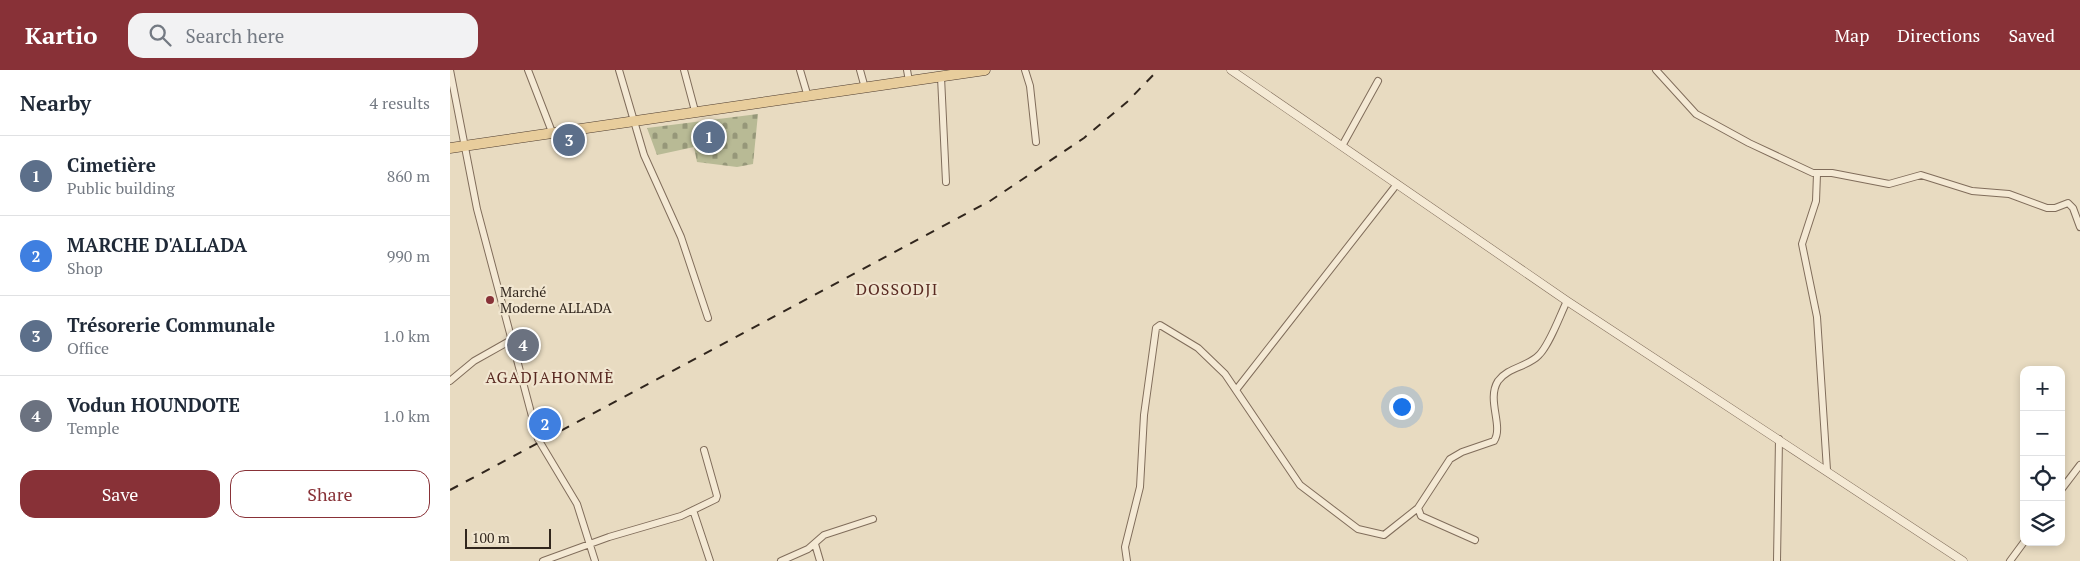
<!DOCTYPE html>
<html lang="en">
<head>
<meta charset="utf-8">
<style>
  :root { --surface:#fff; --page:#f2f2f3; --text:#1f2937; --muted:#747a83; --line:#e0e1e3; --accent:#883137 }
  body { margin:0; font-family:"PT Serif",serif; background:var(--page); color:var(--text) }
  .controls { position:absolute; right:15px; bottom:15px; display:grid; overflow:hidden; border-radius:10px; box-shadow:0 2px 8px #0003 }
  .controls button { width:45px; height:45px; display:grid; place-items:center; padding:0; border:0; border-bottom:1px solid var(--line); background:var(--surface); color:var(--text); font:25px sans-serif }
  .scale { position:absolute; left:15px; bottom:12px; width:86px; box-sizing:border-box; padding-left:5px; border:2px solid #31261d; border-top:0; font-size:14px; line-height:18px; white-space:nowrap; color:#31261d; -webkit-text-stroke:4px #f1e6d0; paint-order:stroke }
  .you { position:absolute; left:951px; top:336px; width:18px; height:18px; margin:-12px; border:4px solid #fff; border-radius:50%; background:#1a73e8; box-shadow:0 0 0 8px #1a73e833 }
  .badge { display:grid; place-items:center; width:32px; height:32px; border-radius:50%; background:var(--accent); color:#fff; font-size:16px; font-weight:700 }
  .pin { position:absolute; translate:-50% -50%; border:2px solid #fff; box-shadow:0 1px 5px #0006 }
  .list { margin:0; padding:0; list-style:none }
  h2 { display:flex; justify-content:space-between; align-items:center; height:65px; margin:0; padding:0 20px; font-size:21px }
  h2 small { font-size:16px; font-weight:400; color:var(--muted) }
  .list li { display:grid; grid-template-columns:32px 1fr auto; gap:15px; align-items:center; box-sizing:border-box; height:80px; padding:0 20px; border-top:1px solid var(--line) }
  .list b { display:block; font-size:19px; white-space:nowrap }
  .list p { margin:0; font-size:16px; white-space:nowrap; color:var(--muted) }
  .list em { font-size:16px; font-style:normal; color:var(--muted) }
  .actions { display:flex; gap:10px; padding:15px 20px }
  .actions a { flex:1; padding:11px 0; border:1px solid var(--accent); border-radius:15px; text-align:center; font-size:18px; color:var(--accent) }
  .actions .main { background:var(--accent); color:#fff }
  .icon { flex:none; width:28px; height:28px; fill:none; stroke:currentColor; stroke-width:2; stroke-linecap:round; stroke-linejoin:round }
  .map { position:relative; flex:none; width:1630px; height:491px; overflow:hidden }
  header { display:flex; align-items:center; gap:30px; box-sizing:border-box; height:70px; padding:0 25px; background:var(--accent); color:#fff }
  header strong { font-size:24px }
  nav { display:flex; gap:28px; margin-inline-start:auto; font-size:18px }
  .search { width:350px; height:45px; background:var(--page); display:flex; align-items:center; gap:12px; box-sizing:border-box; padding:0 18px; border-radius:15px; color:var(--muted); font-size:19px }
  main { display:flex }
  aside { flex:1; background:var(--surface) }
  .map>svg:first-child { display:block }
  .cemetery { fill:url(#cemetery-stones) }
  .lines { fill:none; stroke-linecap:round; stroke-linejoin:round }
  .minor-casing { stroke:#806d5b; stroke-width:8 }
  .tertiary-casing { stroke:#806d5b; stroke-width:9 }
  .primary-casing { stroke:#4e3c2f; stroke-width:11 }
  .minor { stroke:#f4e9d4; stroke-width:6 }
  .tertiary { stroke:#f4e9d4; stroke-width:8 }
  .primary { stroke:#e8cd9c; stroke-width:10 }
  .rail { stroke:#31261d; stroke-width:2; stroke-dasharray:9 9; stroke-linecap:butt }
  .poi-dot { fill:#883137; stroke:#f1e6d0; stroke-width:2 }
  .labels { text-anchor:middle; stroke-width:4.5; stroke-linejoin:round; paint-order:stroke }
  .poi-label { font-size:14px; fill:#31261d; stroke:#f1e6d0; text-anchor:start }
  .quarter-label { font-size:16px; letter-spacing:1px; fill:#592a22; stroke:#f1e6d0 }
</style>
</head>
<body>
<header>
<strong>Kartio</strong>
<div class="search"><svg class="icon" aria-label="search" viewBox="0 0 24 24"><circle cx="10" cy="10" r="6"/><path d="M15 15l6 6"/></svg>Search here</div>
<nav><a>Map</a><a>Directions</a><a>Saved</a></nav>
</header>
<main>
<aside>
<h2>Nearby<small>4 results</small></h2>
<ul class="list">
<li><span class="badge" style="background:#5c6f8a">1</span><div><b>Cimetière</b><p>Public building</p></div><em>860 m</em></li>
<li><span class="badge" style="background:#3f7fe0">2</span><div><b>MARCHE D'ALLADA</b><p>Shop</p></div><em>990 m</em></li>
<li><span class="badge" style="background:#5c6f8a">3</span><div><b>Trésorerie Communale</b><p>Office</p></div><em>1.0 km</em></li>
<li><span class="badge" style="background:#6b7280">4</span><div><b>Vodun HOUNDOTE</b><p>Temple</p></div><em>1.0 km</em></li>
</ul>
<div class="actions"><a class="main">Save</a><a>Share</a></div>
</aside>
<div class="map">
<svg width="1630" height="491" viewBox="0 0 1630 491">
  <defs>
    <pattern id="cemetery-stones" width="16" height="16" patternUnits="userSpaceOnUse" patternTransform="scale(1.25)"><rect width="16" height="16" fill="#b8ba95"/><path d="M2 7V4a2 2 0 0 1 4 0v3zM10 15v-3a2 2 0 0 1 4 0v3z" fill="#969779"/></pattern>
  </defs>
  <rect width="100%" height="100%" fill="#e8dbc1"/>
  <path class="cemetery" d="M 308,44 L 303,94 L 287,97 L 247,92 L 244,77 L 207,85 L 197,58 Z"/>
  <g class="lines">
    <defs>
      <path id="minor" d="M 0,0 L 27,139 L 88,369 L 127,434 L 145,491
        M 78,0 L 102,62
        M 169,0 L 194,85 L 231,167 L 258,248
        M 234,0 L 245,41
        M 350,0 L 358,27
        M 410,0 L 415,18
        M 457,0 L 459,11
        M 575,0 L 580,16 L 586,72
        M 1206,0 L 1246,44 L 1299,73 L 1363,103 L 1382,103 L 1439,114 L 1471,105 L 1522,121 L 1559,124 L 1597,138 L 1605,138 L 1618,133 L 1623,138 L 1630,157
        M 491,7 L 496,112
        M 892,76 L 928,11
        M 1367,104 L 1366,131 L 1352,174 L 1367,247 L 1377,400
        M 0,311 L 24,291 L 63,269
        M 786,320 L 947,114
        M 1611,420 L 1630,395
        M 243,440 L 260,491
        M 1025,470 L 971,446 L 968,438 L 1000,389 L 1012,382 L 1044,371 C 1054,356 1036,330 1048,311 C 1058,297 1078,297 1089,285 C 1100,274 1110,245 1117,231
        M 365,474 L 370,491
        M 93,491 L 159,467 L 231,446 L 266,429 L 267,426 L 254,380
        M 331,491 L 358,479 L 374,465 L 423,449
        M 677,491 L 675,477 L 690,417 L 694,345 L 706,258 L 710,255 L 748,278 L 775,304 L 850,415 L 908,459 L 934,465 L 968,438
        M 1327,491 L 1329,369
        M 1560,491 L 1574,472"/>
      <path id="tertiary" d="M 781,0 L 1117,231 L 1513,491"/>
      <path id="primary" d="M 0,78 L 535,0"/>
    </defs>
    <use href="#minor" class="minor-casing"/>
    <use href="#tertiary" class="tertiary-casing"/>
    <use href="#primary" class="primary-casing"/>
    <use href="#minor" class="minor"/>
    <use href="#tertiary" class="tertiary"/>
    <use href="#primary" class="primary"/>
    <path class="rail" d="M 0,420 L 540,131 L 634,68 L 677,32 L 708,0"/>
  </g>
  <circle class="poi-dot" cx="40" cy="230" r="5"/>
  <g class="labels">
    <g class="poi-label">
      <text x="50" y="227">Marché<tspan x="50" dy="16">Moderne ALLADA</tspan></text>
    </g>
    <g class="quarter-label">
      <text x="447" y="225">DOSSODJI</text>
      <text x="100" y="313">AGADJAHONMÈ</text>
    </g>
  </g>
</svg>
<div class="controls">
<button>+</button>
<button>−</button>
<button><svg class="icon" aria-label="locate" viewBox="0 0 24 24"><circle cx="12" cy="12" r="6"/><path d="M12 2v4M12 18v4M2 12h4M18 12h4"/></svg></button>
<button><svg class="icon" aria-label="layers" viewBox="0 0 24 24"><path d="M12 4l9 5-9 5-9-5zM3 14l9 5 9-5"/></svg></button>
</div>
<div class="scale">100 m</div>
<div class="you"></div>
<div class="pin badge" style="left:259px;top:67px;background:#5c6f8a">1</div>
<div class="pin badge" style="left:95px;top:354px;background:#3f7fe0">2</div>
<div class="pin badge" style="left:119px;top:70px;background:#5c6f8a">3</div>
<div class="pin badge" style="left:73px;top:275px;background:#6b7280">4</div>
</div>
</main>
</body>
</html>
